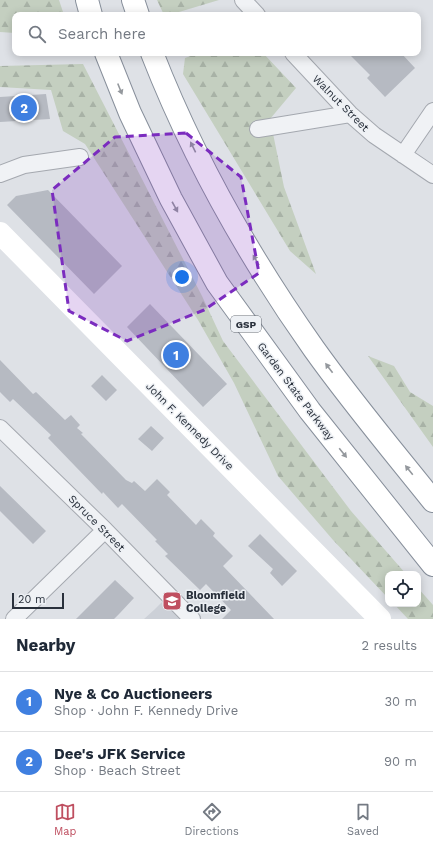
<!DOCTYPE html>
<html lang="en">
<head>
<meta charset="utf-8">
<style>
  :root { --surface:#fff; --page:#f2f2f3; --text:#1f2937; --muted:#747a83; --line:#e0e1e3; --accent:#bf4f60 }
  body { margin:0; font-family:"Work Sans",sans-serif; background:var(--page); color:var(--text) }
  .controls { position:absolute; right:12px; bottom:12px; display:grid; overflow:hidden; border-radius:8px; box-shadow:0 2px 10px #0003 }
  .controls button { width:36px; height:36px; display:grid; place-items:center; padding:0; border:0; border-bottom:1px solid var(--line); background:var(--surface); color:var(--text); font:20px sans-serif }
  .scale { position:absolute; left:12px; bottom:10px; width:52px; box-sizing:border-box; padding-left:4px; border:2px solid #29303b; border-top:0; font-size:11px; line-height:14px; white-space:nowrap; color:#29303b; -webkit-text-stroke:3px #edf0f4; paint-order:stroke }
  .you { position:absolute; left:182px; top:277px; width:14px; height:14px; margin:-10px; border:3px solid #fff; border-radius:50%; background:#1a73e8; box-shadow:0 0 0 6px #1a73e833 }
  .badge { display:grid; place-items:center; width:26px; height:26px; border-radius:50%; background:var(--accent); color:#fff; font-size:13px; font-weight:700 }
  .pin { position:absolute; translate:-50% -50%; border:2px solid #fff; box-shadow:0 1px 4px #0006 }
  .list { margin:0; padding:0; list-style:none }
  h2 { display:flex; justify-content:space-between; align-items:center; height:52px; margin:0; padding:0 16px; font-size:17px }
  h2 small { font-size:13px; font-weight:400; color:var(--muted) }
  .list li { display:grid; grid-template-columns:26px 1fr auto; gap:12px; align-items:center; box-sizing:border-box; height:60px; padding:0 16px; border-top:1px solid var(--line) }
  .list b { display:block; font-size:15px; white-space:nowrap }
  .list p { margin:0; font-size:13px; white-space:nowrap; color:var(--muted) }
  .list em { font-size:13px; font-style:normal; color:var(--muted) }
  .icon { flex:none; width:22px; height:22px; fill:none; stroke:currentColor; stroke-width:2; stroke-linecap:round; stroke-linejoin:round }
  .map { position:relative; flex:none; width:433px; height:619px; overflow:hidden }
  .search { position:absolute; background:var(--surface); box-shadow:0 2px 10px #0003; left:12px; right:12px; top:12px; height:44px; display:flex; align-items:center; gap:10px; box-sizing:border-box; padding:0 14px; border-radius:8px; color:var(--muted); font-size:15px }
  .sheet { height:172px; background:var(--surface) }
  nav { display:flex; justify-content:space-around; align-items:center; box-sizing:border-box; height:56px; border-top:1px solid var(--line); background:var(--surface); font-size:11px; color:var(--muted) }
  nav a { display:grid; justify-items:center; gap:2px }
  nav .on { color:var(--accent) }
  .map>svg:first-child { display:block }
  .built { fill:#ccd0d7 }
  .forest { fill:url(#forest-firs) }
  .building { fill:#b6bac2 }
  .lines { fill:none; stroke-linecap:round; stroke-linejoin:round }
  .minor-casing { stroke:#a4a8af; stroke-width:18 }
  .motorway-casing { stroke:#878f9b; stroke-width:24 }
  .minor { stroke:#f0f2f5; stroke-width:16 }
  .secondary { stroke:#fff; stroke-width:22 }
  .motorway { stroke:#fff; stroke-width:22 }
  .oneway { fill:#94989d }
  .marked { fill:#7b2cbf; fill-opacity:0.2; stroke:#7b2cbf; stroke-width:3; stroke-dasharray:8 5; stroke-linejoin:round }
  .labels { text-anchor:middle; stroke-width:3; stroke-linejoin:round; paint-order:stroke }
  .shield { fill:#edf0f4; stroke:#646a72; stroke-width:1 }
  .shield-label { font-size:10px; font-weight:bold; fill:#29303b }
  .street-label { font-size:11px; fill:#29303b; stroke:#edf0f4 }
  .poi-label { font-size:11px; font-weight:bold; fill:#29303b; stroke:#edf0f4; text-anchor:start }
</style>
</head>
<body>
<div class="map">
<svg width="433" height="619" viewBox="0 0 433 619">
  <defs>
    <pattern id="forest-firs" width="22" height="20" patternUnits="userSpaceOnUse"><rect width="22" height="20" fill="#c4cfc0"/><path d="M5 1l3.5 6h-7zM16 11l3.5 6h-7z" fill="#a8b2a6"/></pattern>
  </defs>
  <rect width="100%" height="100%" fill="#dee1e6"/>
  <path class="built" d="M 172,592 L 199,619 L 144,619 L 154,610 Z"/>
  <path class="forest" d="M 0,0 L 59,0 L 64,15 L 15,15 L 15,33 L 0,32 Z
    M 157,0 L 219,0 L 169,15 L 164,15 Z
    M 199,53 L 263,53 L 296,88 L 270,119 L 284,187 L 316,274 L 290,251 L 183,74 L 185,58 Z
    M 83,64 L 202,296 L 223,341 L 351,511 L 406,574 L 388,574 L 388,598 L 333,540 L 278,476 L 234,383 L 198,320 L 85,144 L 63,131 L 51,90 L 0,87 L 0,66 Z
    M 368,356 L 394,366 L 410,392 L 433,406 L 433,447 Z
    M 418,588 L 433,605 L 433,619 L 408,619 L 394,604 L 418,604 Z"/>
  <path class="building" d="M 348,53 L 401,53 L 415,68 L 385,97 L 367,78 L 370,75 Z
    M 46,94 L 50,119 L 0,122 L 0,97 Z
    M 48,190 L 122,266 L 94,294 L 7,205 L 16,196 Z
    M 150,304 L 227,384 L 203,407 L 127,327 Z
    M 0,360 L 33,394 L 36,392 L 65,420 L 71,415 L 80,425 L 77,428 L 83,433 L 81,434 L 126,480 L 132,483 L 134,481 L 145,491 L 157,479 L 170,492 L 167,495 L 196,525 L 201,519 L 215,533 L 213,536 L 233,556 L 223,566 L 274,619 L 222,619 L 231,610 L 206,584 L 200,590 L 165,556 L 168,554 L 155,541 L 157,540 L 122,504 L 118,508 L 103,492 L 102,494 L 48,438 L 51,435 L 13,399 L 10,402 L 0,392 Z
    M 102,375 L 117,390 L 106,401 L 91,386 Z
    M 151,426 L 164,438 L 152,451 L 138,439 Z
    M 0,486 L 46,531 L 33,544 L 0,511 Z
    M 260,534 L 297,571 L 282,586 L 270,573 L 273,569 L 248,546 Z
    M 115,580 L 134,598 L 120,613 L 114,619 L 76,619 Z"/>
  <g class="lines">
    <defs>
      <path id="minor" d="M 243,0 L 257,15
        M 293,53 L 350,114 L 374,135 L 433,175
        M 258,129 L 350,114
        M 403,155 L 433,111
        M 0,174 L 24,165 L 80,157
        M 0,428 L 105,530 L 192,619
        M 14,619 L 105,530"/>
      <path id="motorway" d="M 87,0 L 91,15
        M 133,0 L 138,15
        M 106,53 L 130,113 L 171,199 L 217,283 L 310,411 L 433,565
        M 152,53 C 193,158 249,257 314,349 C 351,401 393,451 433,501"/>
    </defs>
    <use href="#minor" class="minor-casing"/>
    <use href="#motorway" class="motorway-casing"/>
    <use href="#minor" class="minor"/>
    <path class="secondary" d="M 0,233 L 380,619"/>
    <use href="#motorway" class="motorway"/>
  </g>
  <defs><path id="oneway-solid" d="M-6-.8H1V-3.2L6.5 0L1 3.2V.8H-6Z"/></defs>
  <g class="oneway">
    <use href="#oneway-solid" transform="translate(120 89) rotate(68)"/>
    <use href="#oneway-solid" transform="translate(193 147) rotate(-116)"/>
    <use href="#oneway-solid" transform="translate(175 207) rotate(61)"/>
    <use href="#oneway-solid" transform="translate(256 260) rotate(-121)"/>
    <use href="#oneway-solid" transform="translate(329 368) rotate(-127)"/>
    <use href="#oneway-solid" transform="translate(343 453) rotate(51)"/>
    <use href="#oneway-solid" transform="translate(409 470) rotate(-129)"/>
  </g>
  <path class="marked" d="M 186,133 L 241,177 L 259,273 L 204,310 L 127,341 L 69,311 L 52,190 L 115,137 Z"/>
  <defs>
    <symbol id="university-square" viewBox="-11 -11 22 22"><rect x="-9" y="-9" width="18" height="18" rx="4" fill="#bf4f60" stroke="#edf0f4"/><path d="M0-5L7-2L0 1L-7-2ZM-4 1L0 2.5L4 1V4Q0 6-4 4Z" fill="#fff"/></symbol>
  </defs>
  <g fill-rule="evenodd">
    <use href="#university-square" x="161" y="590" width="22" height="22"/>
  </g>
  <g class="labels">
    <rect class="shield" x="231" y="316" width="30" height="16" rx="3"/>
    <g class="shield-label">
      <text x="246" y="328">GSP</text>
    </g>
    <g class="street-label">
      <text transform="translate(341 103) rotate(45)" y="4">Walnut Street</text>
      <text transform="translate(296 391) rotate(53)" y="4">Garden State Parkway</text>
      <text transform="translate(190 426) rotate(45)" y="4">John F. Kennedy Drive</text>
      <text transform="translate(97 523) rotate(45)" y="4">Spruce Street</text>
    </g>
    <g class="poi-label">
      <text x="186" y="599">Bloomfield<tspan x="186" dy="13">College</tspan></text>
    </g>
  </g>
</svg>
<div class="controls">
<button><svg class="icon" aria-label="locate" viewBox="0 0 24 24"><circle cx="12" cy="12" r="6"/><path d="M12 2v4M12 18v4M2 12h4M18 12h4"/></svg></button>
</div>
<div class="scale">20 m</div>
<div class="you"></div>
<div class="pin badge" style="left:176px;top:355px;background:#3f7fe0">1</div>
<div class="pin badge" style="left:24px;top:108px;background:#3f7fe0">2</div>
<div class="search"><svg class="icon" aria-label="search" viewBox="0 0 24 24"><circle cx="10" cy="10" r="6"/><path d="M15 15l6 6"/></svg>Search here</div>
</div>
<section class="sheet">
<h2>Nearby<small>2 results</small></h2>
<ul class="list">
<li><span class="badge" style="background:#3f7fe0">1</span><div><b>Nye &amp; Co Auctioneers</b><p>Shop · John F. Kennedy Drive</p></div><em>30 m</em></li>
<li><span class="badge" style="background:#3f7fe0">2</span><div><b>Dee's JFK Service</b><p>Shop · Beach Street</p></div><em>90 m</em></li>
</ul>
</section>
<nav>
<a class="on"><svg class="icon" aria-label="map" viewBox="0 0 24 24"><path d="M3 6l6-2 6 2 6-2v14l-6 2-6-2-6 2zM9 4v14M15 6v14"/></svg>Map</a>
<a><svg class="icon" aria-label="directions" viewBox="0 0 24 24"><path d="M12 3l9 9-9 9-9-9zM9 14v-3h6M13 9l2 2-2 2"/></svg>Directions</a>
<a><svg class="icon" aria-label="saved" viewBox="0 0 24 24"><path d="M7 4h10v16l-5-4-5 4z"/></svg>Saved</a>
</nav>
</body>
</html>
